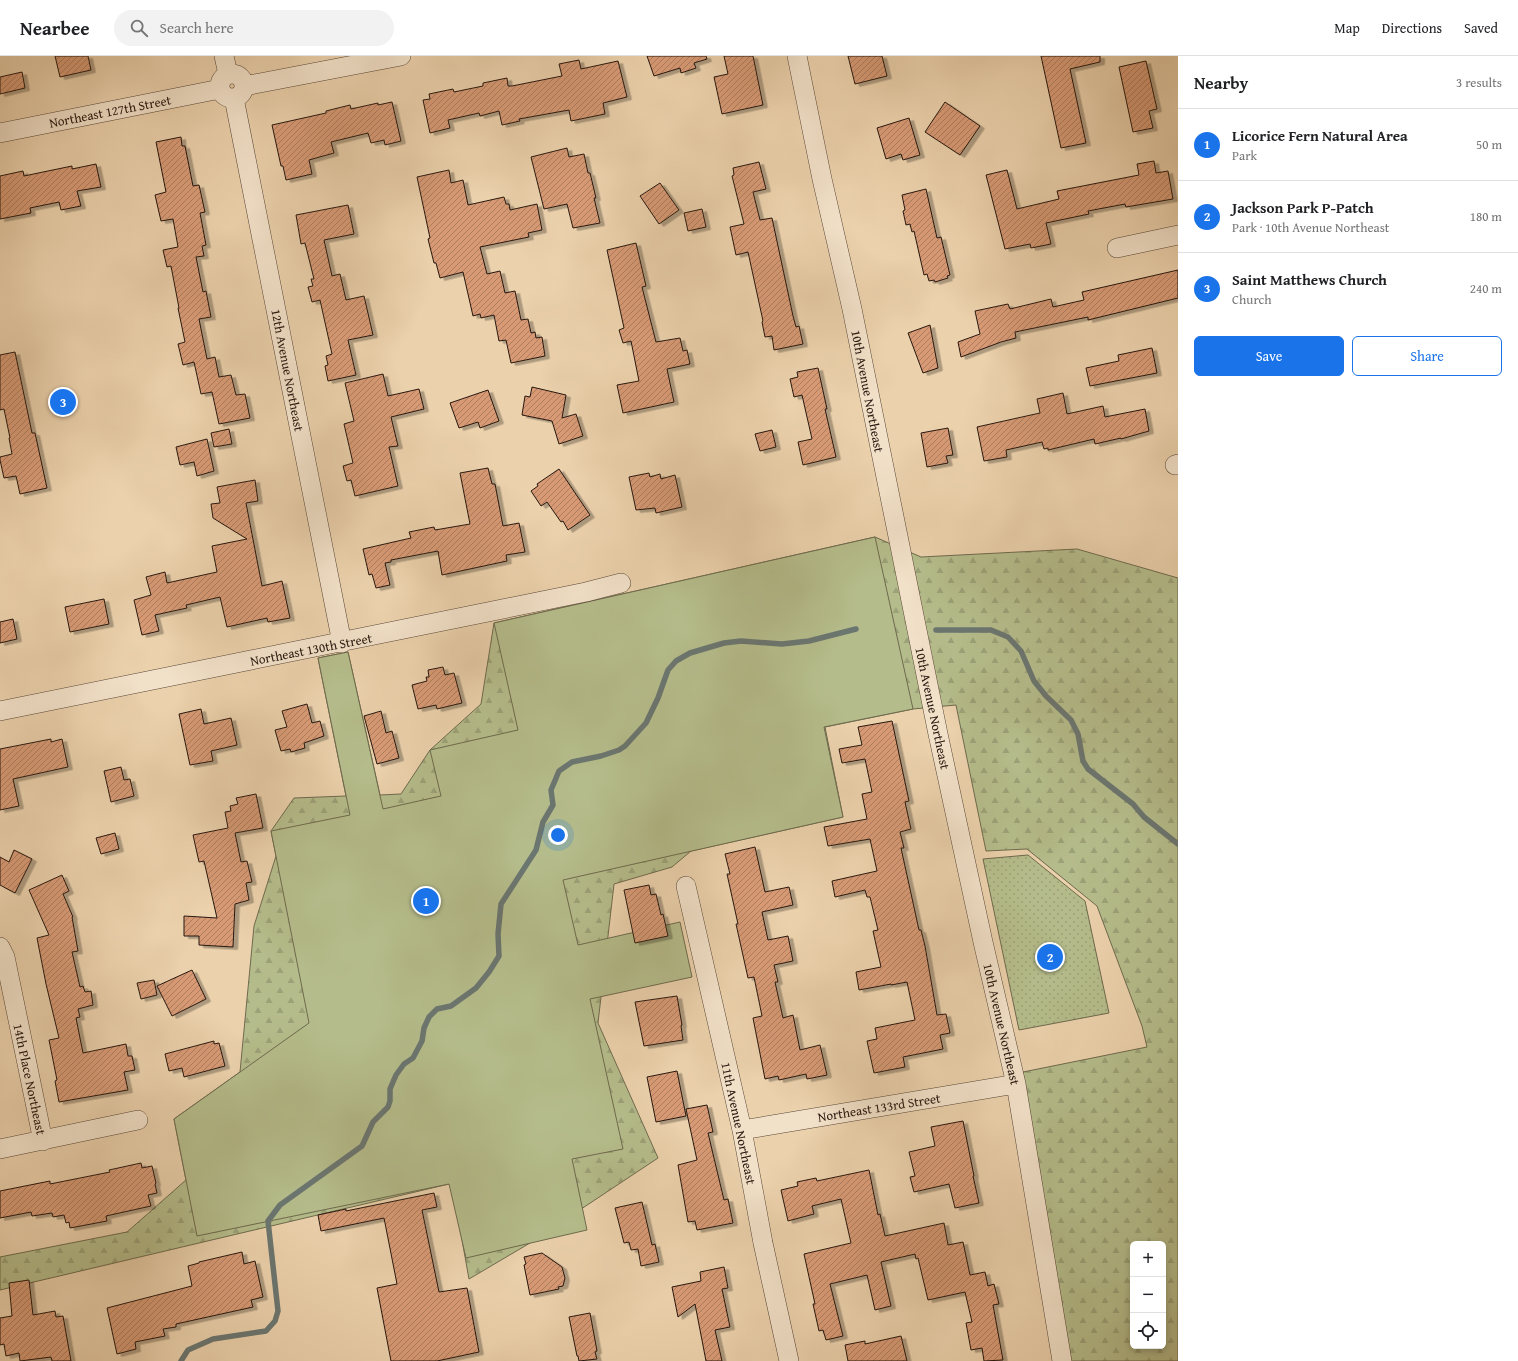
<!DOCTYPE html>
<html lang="en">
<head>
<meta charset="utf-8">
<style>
  :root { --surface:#fff; --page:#f2f2f2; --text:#202124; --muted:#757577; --line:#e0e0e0; --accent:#1a73e8 }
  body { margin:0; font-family:"Gentium Book Plus",serif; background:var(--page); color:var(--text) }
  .controls { position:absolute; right:12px; bottom:12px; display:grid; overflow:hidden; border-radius:6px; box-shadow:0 2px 6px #0003 }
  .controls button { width:36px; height:36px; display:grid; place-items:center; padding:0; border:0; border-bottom:1px solid var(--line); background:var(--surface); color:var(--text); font:20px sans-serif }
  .you { position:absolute; left:558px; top:779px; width:14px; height:14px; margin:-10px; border:3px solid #fff; border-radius:50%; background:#1a73e8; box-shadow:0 0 0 6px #1a73e833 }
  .badge { display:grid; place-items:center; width:26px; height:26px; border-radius:50%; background:var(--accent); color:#fff; font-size:13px; font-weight:700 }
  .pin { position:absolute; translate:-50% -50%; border:2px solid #fff; box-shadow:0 1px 4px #0006 }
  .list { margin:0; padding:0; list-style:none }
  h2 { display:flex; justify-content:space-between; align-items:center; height:52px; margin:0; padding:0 16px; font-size:17px }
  h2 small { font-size:13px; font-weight:400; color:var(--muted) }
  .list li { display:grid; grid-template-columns:26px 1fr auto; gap:12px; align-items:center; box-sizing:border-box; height:72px; padding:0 16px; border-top:1px solid var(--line) }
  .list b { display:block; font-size:15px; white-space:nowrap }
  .list p { margin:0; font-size:13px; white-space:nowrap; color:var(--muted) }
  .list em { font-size:13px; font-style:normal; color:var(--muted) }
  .actions { display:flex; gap:8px; padding:12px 16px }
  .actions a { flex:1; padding:9px 0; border:1px solid var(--accent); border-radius:6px; text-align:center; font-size:14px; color:var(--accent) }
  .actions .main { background:var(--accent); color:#fff }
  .icon { flex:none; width:22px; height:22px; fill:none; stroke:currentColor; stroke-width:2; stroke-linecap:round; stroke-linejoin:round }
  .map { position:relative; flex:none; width:1178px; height:1305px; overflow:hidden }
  header { display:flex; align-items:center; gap:24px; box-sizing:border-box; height:56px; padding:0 20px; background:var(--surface); border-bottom:1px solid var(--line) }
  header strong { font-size:19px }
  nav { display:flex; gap:22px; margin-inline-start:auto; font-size:14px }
  .search { width:280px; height:36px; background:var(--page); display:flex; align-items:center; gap:10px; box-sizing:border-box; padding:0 14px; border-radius:22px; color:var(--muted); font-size:15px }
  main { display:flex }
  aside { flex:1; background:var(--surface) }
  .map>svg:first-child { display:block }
  .grass { fill:url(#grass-dots); stroke:#6e6a4d }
  .forest { fill:url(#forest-firs); stroke:#6e6a4d; fill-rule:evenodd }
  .park { fill:#b5bc8b; stroke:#6e6a4d }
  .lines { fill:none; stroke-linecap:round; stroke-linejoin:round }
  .stream { stroke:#6b7670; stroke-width:5.5 }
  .building { fill:url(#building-hatch); stroke:#27170f; filter:url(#shadow) }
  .street-casing { stroke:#584636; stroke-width:20 }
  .street { stroke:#f2e1c9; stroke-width:19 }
  .labels { text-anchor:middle; stroke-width:3; stroke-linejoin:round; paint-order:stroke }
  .street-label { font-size:13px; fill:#27170f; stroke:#f2e1c9 }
</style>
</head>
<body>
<header>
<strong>Nearbee</strong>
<div class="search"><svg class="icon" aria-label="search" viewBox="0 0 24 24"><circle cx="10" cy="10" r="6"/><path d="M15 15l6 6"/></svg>Search here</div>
<nav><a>Map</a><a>Directions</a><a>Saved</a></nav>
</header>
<main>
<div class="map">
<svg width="1178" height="1305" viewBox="0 0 1178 1305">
  <defs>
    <pattern id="grass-dots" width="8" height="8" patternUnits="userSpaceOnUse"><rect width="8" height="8" fill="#b5bc8b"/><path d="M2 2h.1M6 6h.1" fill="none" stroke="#9ca177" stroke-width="1.8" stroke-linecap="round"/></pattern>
    <pattern id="forest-firs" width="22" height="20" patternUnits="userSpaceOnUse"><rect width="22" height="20" fill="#b5bc8b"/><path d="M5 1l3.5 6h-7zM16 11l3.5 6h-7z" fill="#9ca177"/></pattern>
    <pattern id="building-hatch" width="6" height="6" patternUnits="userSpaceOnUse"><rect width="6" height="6" fill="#d79a74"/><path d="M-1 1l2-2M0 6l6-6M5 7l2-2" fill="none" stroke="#ae7d5e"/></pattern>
    <filter id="shadow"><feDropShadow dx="4.5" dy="2.5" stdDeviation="0" flood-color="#0004"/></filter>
  </defs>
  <rect width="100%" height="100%" fill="#ebd1ac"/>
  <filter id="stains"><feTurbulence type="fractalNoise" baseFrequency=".005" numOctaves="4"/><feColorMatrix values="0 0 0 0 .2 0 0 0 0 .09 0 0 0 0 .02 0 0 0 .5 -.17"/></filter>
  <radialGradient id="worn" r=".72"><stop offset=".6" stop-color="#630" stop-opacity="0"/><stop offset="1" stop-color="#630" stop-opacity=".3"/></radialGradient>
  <path class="grass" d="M 1028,799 L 1085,845 L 1109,957 L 1019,974 L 983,803 Z"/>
  <path class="forest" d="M 875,481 L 921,501 L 1077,493 L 1178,522 L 1178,1305 L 1071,1305 L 1023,1016 L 1147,991 L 1142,970 L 1097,850 L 1027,793 L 986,795 L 956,649 L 913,653 L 825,671 L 843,761 L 691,795 L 672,811 L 614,828 L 598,967 L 658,1102 L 530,1187 L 469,1223 L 452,1128 L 449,1128 L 0,1234 L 0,1201 L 127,1176 L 186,1124 L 174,1063 L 240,1016 L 254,870 L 276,800 L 271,775 L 294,742 L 346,740 L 318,602 L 348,596 L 380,739 L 401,738 L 430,694 L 481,648 L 494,567 ZM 1133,1188 L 1163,1188 L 1163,1290 L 1133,1290 Z"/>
  <path class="park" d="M 875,481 L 913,653 L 824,671 L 843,761 L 563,824 L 578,889 L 680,866 L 692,921 L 590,943 L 623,1093 L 572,1103 L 587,1174 L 466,1202 L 449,1128 L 197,1180 L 174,1063 L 309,967 L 271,775 L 350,759 L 318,602 L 348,596 L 383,753 L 441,740 L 430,694 L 518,674 L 494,567 Z"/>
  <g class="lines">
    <path class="stream" d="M 936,574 L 991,574 L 1008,581 L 1021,595 L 1034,625 L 1046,640 L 1071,664 L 1078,678 L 1083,705 L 1088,713 L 1133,748 L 1144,761 L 1178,788
      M 181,1305 L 188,1294 L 213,1283 L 266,1275 L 275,1265 L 278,1255 L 268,1165 L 280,1149 L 362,1090 L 373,1066 L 388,1051 L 390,1045 L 390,1033 L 396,1019 L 404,1008 L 413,1002 L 422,985 L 424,972 L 429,961 L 437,953 L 451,950 L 476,932 L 489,916 L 499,900 L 498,878 L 501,848 L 536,794 L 543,766 L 553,749 L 551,734 L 559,715 L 572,706 L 601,700 L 619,694 L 625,690 L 646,667 L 658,642 L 668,614 L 676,605 L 690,597 L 724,587 L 741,585 L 782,588 L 809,585 L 856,573"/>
  </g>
  <path class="building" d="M 55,0 L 88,0 L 91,14 L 60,21 Z
    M 647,0 L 706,0 L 707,3 L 694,7 L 696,12 L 681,17 L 680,12 L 654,20 Z
    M 724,0 L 753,0 L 763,49 L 722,58 L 714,21 L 728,18 Z
    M 848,0 L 882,0 L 887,20 L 855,28 Z
    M 1041,0 L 1100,0 L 1100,6 L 1070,13 L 1086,87 L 1061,92 Z
    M 579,4 L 581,13 L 618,5 L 627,41 L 603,47 L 605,58 L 571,65 L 569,54 L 519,63 L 520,65 L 502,69 L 499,55 L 480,60 L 479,57 L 448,64 L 450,72 L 430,77 L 423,44 L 430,43 L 429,38 L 453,33 L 454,36 L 483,30 L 483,27 L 507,22 L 508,30 L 512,30 L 562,20 L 559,8 Z
    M 1146,5 L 1157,53 L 1149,55 L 1153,72 L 1133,76 L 1119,11 Z
    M 22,16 L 25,32 L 0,38 L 0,21 Z
    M 392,46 L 401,85 L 385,89 L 384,84 L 371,87 L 368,77 L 331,86 L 334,97 L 309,104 L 312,118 L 286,124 L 283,110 L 281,110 L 272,69 L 326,57 L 326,55 L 350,49 L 351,53 L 378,47 L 378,49 Z
    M 945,46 L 980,70 L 960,99 L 925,76 Z
    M 909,62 L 920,99 L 903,104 L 901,98 L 886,103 L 877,72 Z
    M 181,81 L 182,90 L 185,90 L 193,130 L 199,129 L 205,156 L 200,157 L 206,189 L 202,190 L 204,200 L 196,201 L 203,236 L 206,235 L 211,261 L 199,263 L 207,303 L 215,301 L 219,321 L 231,319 L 236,339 L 245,338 L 250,362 L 219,368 L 212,336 L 201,338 L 194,306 L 183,309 L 178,288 L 185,286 L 178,252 L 179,252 L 171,210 L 167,211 L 163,194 L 178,191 L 173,163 L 161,165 L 155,139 L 166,136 L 156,86 Z
    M 567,92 L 569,101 L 584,98 L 588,117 L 590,117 L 596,142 L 594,142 L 600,167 L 573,172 L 567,148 L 544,153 L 531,101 Z
    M 1154,105 L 1156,117 L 1168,115 L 1173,143 L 1126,151 L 1125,148 L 1088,155 L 1089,158 L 1046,167 L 1051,188 L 1031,192 L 1030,188 L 1005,193 L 986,119 L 1007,114 L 1017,153 L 1059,143 L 1057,135 L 1139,119 L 1137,108 Z
    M 759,106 L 766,133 L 753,136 L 760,164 L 772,162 L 793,260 L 796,271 L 799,270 L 803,288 L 774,294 L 772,280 L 765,281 L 762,266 L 763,265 L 748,196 L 736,199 L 730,171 L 744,168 L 732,120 L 734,119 L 733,112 Z
    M 96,108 L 101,131 L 77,135 L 81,150 L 61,154 L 59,146 L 30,152 L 31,157 L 0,163 L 0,120 L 23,115 L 24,120 L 72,110 L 72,113 Z
    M 449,114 L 451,127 L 463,124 L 468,149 L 504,141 L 506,148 L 509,148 L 510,154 L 537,148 L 542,174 L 528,177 L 529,181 L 480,191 L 487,218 L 500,215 L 505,237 L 515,235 L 521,264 L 528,263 L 531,277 L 535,276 L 536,282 L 542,281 L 545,300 L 511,307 L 506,284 L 499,285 L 494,259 L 481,262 L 480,258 L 473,260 L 463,216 L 440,222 L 436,207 L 434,207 L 428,183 L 430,182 L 417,121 Z
    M 660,127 L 679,154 L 659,168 L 640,140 Z
    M 926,133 L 937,182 L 941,181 L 950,219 L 947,220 L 948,222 L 935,226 L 934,224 L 929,225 L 927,218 L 924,219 L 914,175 L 912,176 L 910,168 L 906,169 L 903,155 L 905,154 L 902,139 Z
    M 348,149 L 354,178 L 324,184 L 332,220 L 340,218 L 346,244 L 364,240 L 373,279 L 348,284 L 356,319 L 328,325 L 325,310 L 328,309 L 326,300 L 332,298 L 320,244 L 312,246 L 308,231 L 313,230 L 311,223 L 314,223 L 305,187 L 301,188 L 296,159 Z
    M 702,153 L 706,171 L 688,175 L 684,157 Z
    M 636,187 L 646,230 L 642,231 L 656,286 L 680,282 L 683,295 L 687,294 L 690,308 L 667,313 L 674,346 L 623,357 L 617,329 L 639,325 L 631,285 L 623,287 L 619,274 L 624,272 L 607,194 Z
    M 1178,214 L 1178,242 L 1088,264 L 1088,261 L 1015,276 L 1016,282 L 1001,286 L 961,301 L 958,286 L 980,278 L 975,255 L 1008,248 L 1010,253 L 1051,243 L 1053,251 L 1084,244 L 1082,236 Z
    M 930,269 L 938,312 L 923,317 L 908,277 Z
    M 1152,292 L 1157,317 L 1090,330 L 1086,312 L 1119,305 L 1118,299 Z
    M 15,296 L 32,377 L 35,377 L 47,432 L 20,438 L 16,420 L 4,422 L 0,404 L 0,401 L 12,398 L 9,382 L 10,382 L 4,353 L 0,354 L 0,299 Z
    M 818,312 L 827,353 L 825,353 L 836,401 L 803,409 L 798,386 L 812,383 L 802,339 L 794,341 L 790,323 L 798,321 L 797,316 Z
    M 383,318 L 388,340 L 419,333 L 424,353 L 391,361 L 398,390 L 389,391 L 398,430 L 355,440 L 351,424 L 347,425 L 343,410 L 353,407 L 344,368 L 354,365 L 345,327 Z
    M 532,331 L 566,339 L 562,362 L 576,358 L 583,380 L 559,388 L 552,365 L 522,359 L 525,340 L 530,341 Z
    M 488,334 L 499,365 L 480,372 L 478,366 L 459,372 L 450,347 Z
    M 1063,337 L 1067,358 L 1103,350 L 1105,361 L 1145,353 L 1149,375 L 1121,383 L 1121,382 L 1095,388 L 1094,383 L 1048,394 L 1048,392 L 1044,393 L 1042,386 L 1006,394 L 1007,401 L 984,405 L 977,371 L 1040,357 L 1037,343 Z
    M 948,372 L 953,399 L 946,400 L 948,407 L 927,411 L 921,377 Z
    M 229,373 L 232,388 L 214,391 L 211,377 Z
    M 772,374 L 776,391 L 760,395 L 755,378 Z
    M 207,383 L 214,415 L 197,420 L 194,406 L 180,409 L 176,391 Z
    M 488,412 L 492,428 L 495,428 L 503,470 L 519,467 L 525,496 L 506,499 L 507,505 L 442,519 L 438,495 L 391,504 L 391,506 L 385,507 L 390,529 L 376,532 L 372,518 L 369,519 L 363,493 L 411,482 L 409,476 L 434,471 L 435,474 L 470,468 L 460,417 Z
    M 559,413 L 590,459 L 568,474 L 563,465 L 561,466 L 547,446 L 541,450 L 531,435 L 538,430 L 537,428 Z
    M 649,417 L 650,421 L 660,418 L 661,423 L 675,419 L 682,451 L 656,457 L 655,452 L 636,454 L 629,421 Z
    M 255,424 L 258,445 L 246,447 L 262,530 L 282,525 L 290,562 L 268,566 L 267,562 L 227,571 L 220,541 L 186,549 L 187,552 L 155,559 L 159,575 L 142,579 L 134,544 L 151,539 L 146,521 L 165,516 L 167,527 L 217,516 L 212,490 L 247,483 L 213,462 L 211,448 L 220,447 L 217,431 Z
    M 104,543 L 109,568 L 70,576 L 65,551 Z
    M 13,563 L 17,583 L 0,587 L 0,566 Z
    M 443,611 L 445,619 L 454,617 L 462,647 L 437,653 L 436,649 L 418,653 L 412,629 L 427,625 L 426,621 L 429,621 L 428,614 Z
    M 307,648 L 312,667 L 320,665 L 324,680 L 304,687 L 305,692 L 291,696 L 290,693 L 281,695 L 275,674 L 287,671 L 282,655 Z
    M 201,653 L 204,668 L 231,662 L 237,689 L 211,695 L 213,705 L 190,709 L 179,658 Z
    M 381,655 L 386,677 L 392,675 L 399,702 L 377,708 L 364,660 Z
    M 892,665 L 909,745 L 905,746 L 911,773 L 900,776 L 904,792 L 901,792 L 919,874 L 921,874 L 925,890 L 937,959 L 946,958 L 950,977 L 940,979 L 943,993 L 903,1001 L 905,1011 L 874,1017 L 867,985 L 877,983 L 875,972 L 915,964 L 907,926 L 891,929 L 891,928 L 859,934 L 856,916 L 881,911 L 873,875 L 878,874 L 870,841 L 867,841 L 865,834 L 835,841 L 832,825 L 877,815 L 870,783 L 828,790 L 824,771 L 867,763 L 862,738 L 872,736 L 865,703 L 842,707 L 839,693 L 862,689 L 858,671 Z
    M 51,683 L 51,686 L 62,683 L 68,711 L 13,723 L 19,750 L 0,754 L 0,693 Z
    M 121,711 L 124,724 L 130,723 L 134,740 L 111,746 L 104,715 Z
    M 256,738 L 263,772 L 235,777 L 241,806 L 247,805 L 252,826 L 246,827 L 249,844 L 235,848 L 233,891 L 199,889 L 199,880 L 184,880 L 184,860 L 217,862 L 204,805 L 199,806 L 193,779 L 228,772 L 225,756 L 231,755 L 230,750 L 238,748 L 236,742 Z
    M 115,777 L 119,793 L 101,798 L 96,782 Z
    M 755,791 L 765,836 L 789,831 L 793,849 L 762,856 L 768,884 L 788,880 L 793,905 L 774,909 L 778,926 L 775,926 L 783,962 L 793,959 L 800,994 L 820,989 L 827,1019 L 807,1023 L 806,1018 L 779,1024 L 778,1020 L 765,1023 L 753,962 L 762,960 L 754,921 L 748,922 L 736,868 L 738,868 L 727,818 L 730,818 L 725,798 Z
    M 14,794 L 32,803 L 15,837 L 0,829 L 0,801 L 9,806 Z
    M 62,819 L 69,835 L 63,838 L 73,861 L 72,861 L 78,895 L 72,896 L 80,931 L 83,930 L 85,936 L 91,935 L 93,949 L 78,953 L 80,961 L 76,962 L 83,997 L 126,988 L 128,1000 L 132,1000 L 135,1014 L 124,1016 L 128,1034 L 59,1046 L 55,1025 L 57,1024 L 49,984 L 59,982 L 46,928 L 37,882 L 49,879 L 29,834 Z
    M 649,829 L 651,839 L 656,838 L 661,859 L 663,858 L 668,880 L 635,887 L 624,834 Z
    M 192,914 L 206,943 L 172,960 L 157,930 Z
    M 154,924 L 157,939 L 141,943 L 137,927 Z
    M 677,940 L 682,969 L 681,970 L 683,984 L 644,990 L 635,946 Z
    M 214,985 L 214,988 L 219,987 L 225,1010 L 184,1021 L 182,1012 L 169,1015 L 165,998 Z
    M 677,1015 L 686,1060 L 656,1066 L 647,1021 Z
    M 707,1049 L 713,1076 L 708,1077 L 724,1144 L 728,1143 L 733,1167 L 697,1174 L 695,1165 L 688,1166 L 678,1109 L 697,1104 L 686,1053 Z
    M 963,1065 L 974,1120 L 973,1120 L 979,1147 L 955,1152 L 949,1128 L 914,1136 L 910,1121 L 915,1120 L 909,1096 L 935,1090 L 931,1071 Z
    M 141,1107 L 142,1112 L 152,1110 L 156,1127 L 155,1128 L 157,1137 L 148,1139 L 151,1150 L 106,1160 L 107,1165 L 70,1172 L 69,1166 L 66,1167 L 64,1159 L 53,1161 L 52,1157 L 32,1160 L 31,1156 L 0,1162 L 0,1135 L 50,1125 L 50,1128 L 110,1116 L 109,1114 Z
    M 869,1114 L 878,1159 L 880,1158 L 885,1180 L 944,1167 L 948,1189 L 963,1186 L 970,1219 L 985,1216 L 988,1230 L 994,1228 L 999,1248 L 993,1249 L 1003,1304 L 984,1305 L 982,1292 L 971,1294 L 966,1267 L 972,1266 L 965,1236 L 928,1244 L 918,1202 L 916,1203 L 915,1198 L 881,1206 L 891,1250 L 875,1254 L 867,1219 L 830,1228 L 843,1280 L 826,1284 L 823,1274 L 819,1275 L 813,1248 L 815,1248 L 804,1198 L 851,1187 L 841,1143 L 812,1150 L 814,1158 L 788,1165 L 781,1134 L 798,1130 L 797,1126 L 816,1122 L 817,1125 Z
    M 434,1137 L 437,1151 L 422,1154 L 439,1236 L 467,1232 L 479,1296 L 437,1305 L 391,1305 L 377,1232 L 397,1228 L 384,1162 L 321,1175 L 318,1159 L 346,1153 L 346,1155 Z
    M 642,1146 L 652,1189 L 655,1188 L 659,1206 L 641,1210 L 638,1193 L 631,1194 L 629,1186 L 624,1187 L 615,1152 Z
    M 242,1196 L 244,1208 L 255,1205 L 263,1241 L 251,1244 L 253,1251 L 176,1268 L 176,1271 L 163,1273 L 165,1280 L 135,1286 L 136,1293 L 117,1298 L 107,1252 L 192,1230 L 188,1210 L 199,1207 L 199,1206 Z
    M 542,1197 L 562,1211 L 565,1222 L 563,1230 L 558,1231 L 559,1233 L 530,1239 L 524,1209 L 526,1208 L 524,1201 Z
    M 724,1211 L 728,1232 L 722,1233 L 730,1271 L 715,1274 L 722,1305 L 706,1305 L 695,1248 L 678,1261 L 672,1231 L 701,1225 L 700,1216 Z
    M 29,1224 L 33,1259 L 55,1255 L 56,1261 L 63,1260 L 71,1305 L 52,1305 L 51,1301 L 20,1305 L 19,1297 L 6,1300 L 4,1288 L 0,1289 L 0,1262 L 12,1260 L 9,1227 Z
    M 590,1257 L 597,1295 L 595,1296 L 597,1303 L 579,1305 L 578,1300 L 577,1300 L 569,1261 Z
    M 901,1280 L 907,1305 L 848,1305 L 845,1289 L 865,1285 L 865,1288 Z"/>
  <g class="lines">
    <defs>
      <path id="street" d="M 224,0 L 228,18
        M 797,0 L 822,123 L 852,253 L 938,678 L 983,886 L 1016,1028 L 1062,1305
        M220 30a12 12 0 1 1 24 0a12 12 0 1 1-24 0Z
        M 244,30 L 401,0
        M 234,42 L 342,587
        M 0,77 L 220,33
        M 1117,192 L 1178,179
        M 1175,409 L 1178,408
        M 0,655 L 586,536 L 621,527
        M 686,830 L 742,1074 L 763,1187 L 789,1305
        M 0,891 L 5,901 L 43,1085
        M 742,1074 L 1016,1028
        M 0,1093 L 138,1064"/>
    </defs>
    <use href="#street" class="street-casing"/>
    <use href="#street" class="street"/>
  </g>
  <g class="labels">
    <g class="street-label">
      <text transform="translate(110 55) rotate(-11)" y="5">Northeast 127th Street</text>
      <text transform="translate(288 314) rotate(79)" y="5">12th Avenue Northeast</text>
      <text transform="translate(868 335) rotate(79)" y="5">10th Avenue Northeast</text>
      <text transform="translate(311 593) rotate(-11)" y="5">Northeast 130th Street</text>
      <text transform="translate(933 652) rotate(78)" y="5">10th Avenue Northeast</text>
      <text transform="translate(1002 968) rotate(77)" y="5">10th Avenue Northeast</text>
      <text transform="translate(30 1023) rotate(78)" y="5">14th Place Northeast</text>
      <text transform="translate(879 1051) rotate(-9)" y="5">Northeast 133rd Street</text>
      <text transform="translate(739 1067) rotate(78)" y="5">11th Avenue Northeast</text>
    </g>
  </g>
  <rect width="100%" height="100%" filter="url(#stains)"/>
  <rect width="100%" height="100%" fill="url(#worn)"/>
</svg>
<div class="controls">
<button>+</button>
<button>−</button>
<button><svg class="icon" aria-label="locate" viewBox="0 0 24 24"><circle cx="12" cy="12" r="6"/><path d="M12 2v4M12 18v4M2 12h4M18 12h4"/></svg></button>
</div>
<div class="you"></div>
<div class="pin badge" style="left:426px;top:845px">1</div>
<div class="pin badge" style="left:1050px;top:901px">2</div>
<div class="pin badge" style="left:63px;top:346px">3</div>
</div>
<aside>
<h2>Nearby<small>3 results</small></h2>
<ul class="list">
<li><span class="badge">1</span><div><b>Licorice Fern Natural Area</b><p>Park</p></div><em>50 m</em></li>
<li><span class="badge">2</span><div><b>Jackson Park P-Patch</b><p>Park · 10th Avenue Northeast</p></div><em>180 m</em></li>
<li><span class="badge">3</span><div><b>Saint Matthews Church</b><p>Church</p></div><em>240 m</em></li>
</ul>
<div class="actions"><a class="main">Save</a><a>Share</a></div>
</aside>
</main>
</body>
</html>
